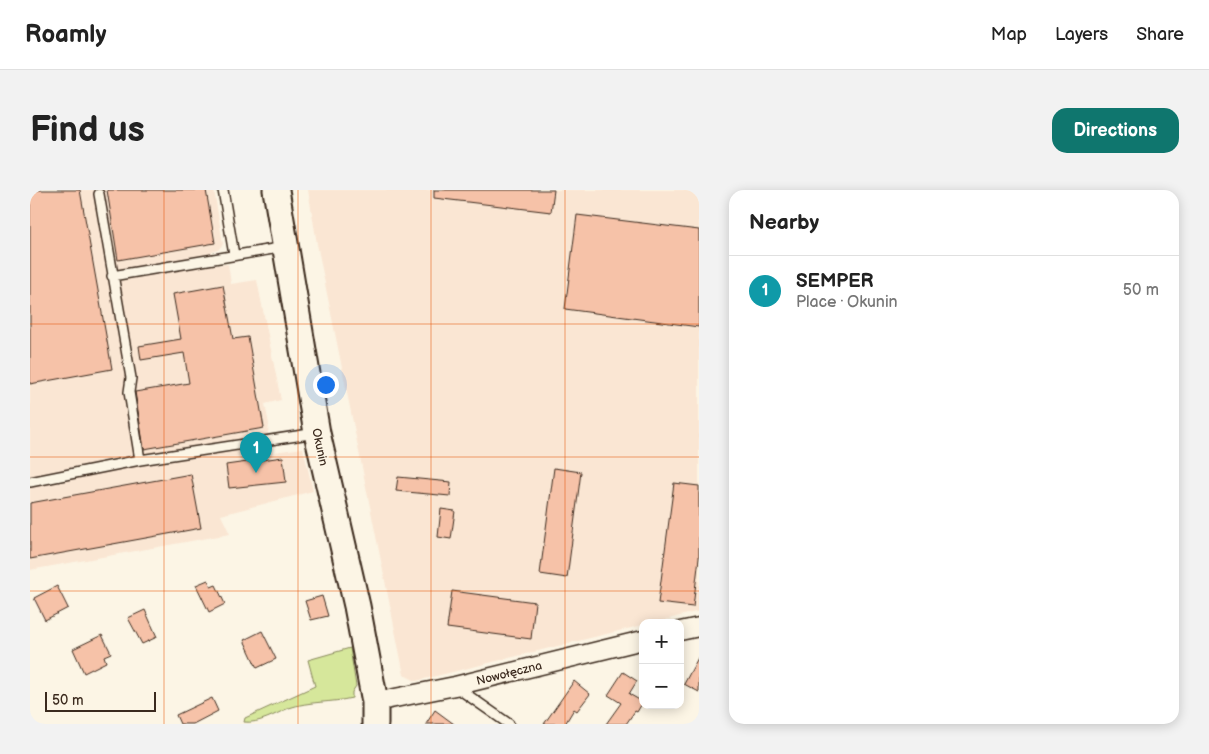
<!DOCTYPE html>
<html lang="en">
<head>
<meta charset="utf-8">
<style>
  :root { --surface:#fff; --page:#f2f2f2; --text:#222; --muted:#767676; --line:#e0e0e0; --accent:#0f766e }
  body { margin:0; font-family:"Balsamiq Sans",sans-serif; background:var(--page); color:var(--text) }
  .controls { position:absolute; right:15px; bottom:15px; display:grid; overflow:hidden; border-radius:10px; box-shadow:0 2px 12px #0003 }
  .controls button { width:45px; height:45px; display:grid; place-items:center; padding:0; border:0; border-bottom:1px solid var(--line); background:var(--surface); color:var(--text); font:25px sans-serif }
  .scale { position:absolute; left:15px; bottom:12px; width:111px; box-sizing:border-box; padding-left:5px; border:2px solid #3b2a1e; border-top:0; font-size:14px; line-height:18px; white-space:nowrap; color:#3b2a1e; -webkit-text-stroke:4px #fcf5e5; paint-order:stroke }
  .you { position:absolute; left:295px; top:194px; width:18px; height:18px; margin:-12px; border:4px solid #fff; border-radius:50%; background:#1a73e8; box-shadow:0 0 0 8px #1a73e833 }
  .badge { display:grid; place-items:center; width:32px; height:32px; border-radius:50%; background:var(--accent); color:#fff; font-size:16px; font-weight:700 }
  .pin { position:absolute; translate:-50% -41px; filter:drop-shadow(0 1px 2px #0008) }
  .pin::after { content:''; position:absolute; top:26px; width:18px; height:15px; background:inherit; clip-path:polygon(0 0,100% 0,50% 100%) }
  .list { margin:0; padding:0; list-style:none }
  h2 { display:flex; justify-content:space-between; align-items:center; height:65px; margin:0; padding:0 20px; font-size:21px }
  h2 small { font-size:16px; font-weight:400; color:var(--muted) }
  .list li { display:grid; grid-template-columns:32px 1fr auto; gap:15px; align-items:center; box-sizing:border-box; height:70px; padding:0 20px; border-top:1px solid var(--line) }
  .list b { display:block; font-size:19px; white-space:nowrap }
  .list p { margin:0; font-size:16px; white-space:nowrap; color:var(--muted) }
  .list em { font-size:16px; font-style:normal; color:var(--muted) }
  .map { position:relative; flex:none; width:669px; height:534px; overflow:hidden; border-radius:15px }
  header { display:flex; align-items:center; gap:30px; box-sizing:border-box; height:70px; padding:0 25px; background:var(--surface); border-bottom:1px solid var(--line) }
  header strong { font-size:24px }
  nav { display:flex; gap:28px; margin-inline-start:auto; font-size:18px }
  .intro { display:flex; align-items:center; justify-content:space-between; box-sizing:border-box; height:120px; padding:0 30px }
  h1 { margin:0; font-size:35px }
  .button { padding:12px 22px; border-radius:15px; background:var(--accent); color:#fff; font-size:18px; font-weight:700 }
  main { display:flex; gap:30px; padding:0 30px }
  aside { flex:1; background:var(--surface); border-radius:15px; box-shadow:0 2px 12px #0003 }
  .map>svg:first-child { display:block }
  .built { fill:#fae6d3 }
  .green { fill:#d6e79b; stroke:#88885c }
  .building { fill:#f6c2a8; stroke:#3b2a1e }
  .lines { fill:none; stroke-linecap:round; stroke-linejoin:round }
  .service-casing { stroke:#3b2a1e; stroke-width:12 }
  .minor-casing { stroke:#3b2a1e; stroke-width:21 }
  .secondary-casing { stroke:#3b2a1e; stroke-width:29 }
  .service { stroke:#fcf5e5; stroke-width:9 }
  .minor { stroke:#fcf5e5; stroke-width:18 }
  .secondary { stroke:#fcf5e5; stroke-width:25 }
  .grid { fill:none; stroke:#e8590c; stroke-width:1; stroke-opacity:0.55 }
  .labels { text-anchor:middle; stroke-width:4; stroke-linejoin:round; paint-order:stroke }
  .street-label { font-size:12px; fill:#3b2a1e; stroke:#fcf5e5 }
</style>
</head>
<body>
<header>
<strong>Roamly</strong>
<nav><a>Map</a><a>Layers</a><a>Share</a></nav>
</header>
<div class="intro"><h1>Find us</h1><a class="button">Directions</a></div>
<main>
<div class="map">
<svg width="669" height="534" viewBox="0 0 669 534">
  <rect width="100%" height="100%" fill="#fcf5e5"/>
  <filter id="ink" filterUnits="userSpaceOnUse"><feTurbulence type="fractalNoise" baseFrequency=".02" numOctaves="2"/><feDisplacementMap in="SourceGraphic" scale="10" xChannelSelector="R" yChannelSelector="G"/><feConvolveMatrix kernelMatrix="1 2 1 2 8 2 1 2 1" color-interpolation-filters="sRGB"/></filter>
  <g filter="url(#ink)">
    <path class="built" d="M 0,0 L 184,0 L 193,54 L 188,60 L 182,62 L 184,75 L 198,74 L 201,94 L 227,90 L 251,210 L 235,214 L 239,234 L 238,244 L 234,245 L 237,263 L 273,258 L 283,301 L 191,325 L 200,344 L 0,380 Z
      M 278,0 L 669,0 L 669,421 L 623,433 L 613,433 L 613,435 L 386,491 L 374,485 L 287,54 Z"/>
    <path class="green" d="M 320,458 L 326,496 L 322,502 L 322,508 C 301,513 279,511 259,518 C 245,524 229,534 214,532 L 215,528 L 285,496 L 278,470 Z"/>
    <path class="building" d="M 0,0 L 50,0 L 82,179 L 0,194 Z
      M 77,0 L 176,0 L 185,53 L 88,70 Z
      M 404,0 L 524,0 L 521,22 L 404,8 Z
      M 547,25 L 669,40 L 669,137 L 535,119 Z
      M 193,95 L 203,149 L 218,147 L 234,238 L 114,259 L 105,202 L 159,193 L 154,163 L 111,170 L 109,156 L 151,149 L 143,104 Z
      M 253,267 L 256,292 L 199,298 L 196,275 Z
      M 524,278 L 551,282 L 537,388 L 510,384 Z
      M 161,284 L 171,338 L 0,369 L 0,313 Z
      M 368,287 L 421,292 L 420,306 L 366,301 Z
      M 644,293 L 669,296 L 669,368 L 663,417 L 628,413 Z
      M 411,319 L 425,321 L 421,349 L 408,347 Z
      M 178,390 L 181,397 L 186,395 L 195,414 L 179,422 L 166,395 Z
      M 27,396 L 38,418 L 15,430 L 4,408 Z
      M 422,401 L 505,412 L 501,449 L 417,438 Z
      M 292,406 L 298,426 L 281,430 L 275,411 Z
      M 115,420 L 127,447 L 112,454 L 98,428 Z
      M 232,441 L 246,469 L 227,478 L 214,450 Z
      M 72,445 L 81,463 L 74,466 L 76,472 L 54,483 L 43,459 Z
      M 669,466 L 669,502 L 654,494 Z
      M 593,482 L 607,491 L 599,504 L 613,512 L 607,522 L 605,521 L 596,534 L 576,534 L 591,513 L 578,505 Z
      M 544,491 L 560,504 L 547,521 L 544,519 L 535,534 L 514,534 Z
      M 182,508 L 188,521 L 163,534 L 150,534 L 146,525 Z
      M 405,520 L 424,534 L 396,534 Z"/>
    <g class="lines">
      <defs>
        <path id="service" d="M 193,0 L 204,65
          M 69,4 L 101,188 L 99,202 L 110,270
          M 82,86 L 255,57
          M 0,292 L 110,270 L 286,243
          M 426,497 L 479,534"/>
        <path id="minor" d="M 650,441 L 669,437
          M 345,512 L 425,496 L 613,450"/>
        <path id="secondary" d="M 246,0 L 287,243 L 327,416 L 345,512 L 345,534"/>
      </defs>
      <use href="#service" class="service-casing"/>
      <use href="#minor" class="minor-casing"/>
      <use href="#secondary" class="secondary-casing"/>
      <use href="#service" class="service"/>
      <use href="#minor" class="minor"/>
      <use href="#secondary" class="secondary"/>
    </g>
  </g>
  <path class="grid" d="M 134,0 L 134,534M 268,0 L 268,534M 401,0 L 401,534M 535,0 L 535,534M 0,134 L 669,134M 0,267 L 669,267M 0,401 L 669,401"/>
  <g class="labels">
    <g class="street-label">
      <text transform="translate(290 257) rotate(78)" y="4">Okunin</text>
      <text transform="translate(479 483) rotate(-14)" y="4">Nowołęczna</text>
    </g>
  </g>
</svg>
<div class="controls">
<button>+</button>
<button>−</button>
</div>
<div class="scale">50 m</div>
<div class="you"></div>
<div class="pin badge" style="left:226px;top:283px;background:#0f9aa8">1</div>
</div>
<aside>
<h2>Nearby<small></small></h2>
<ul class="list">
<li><span class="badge" style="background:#0f9aa8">1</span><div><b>SEMPER</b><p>Place · Okunin</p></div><em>50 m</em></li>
</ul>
</aside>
</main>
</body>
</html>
